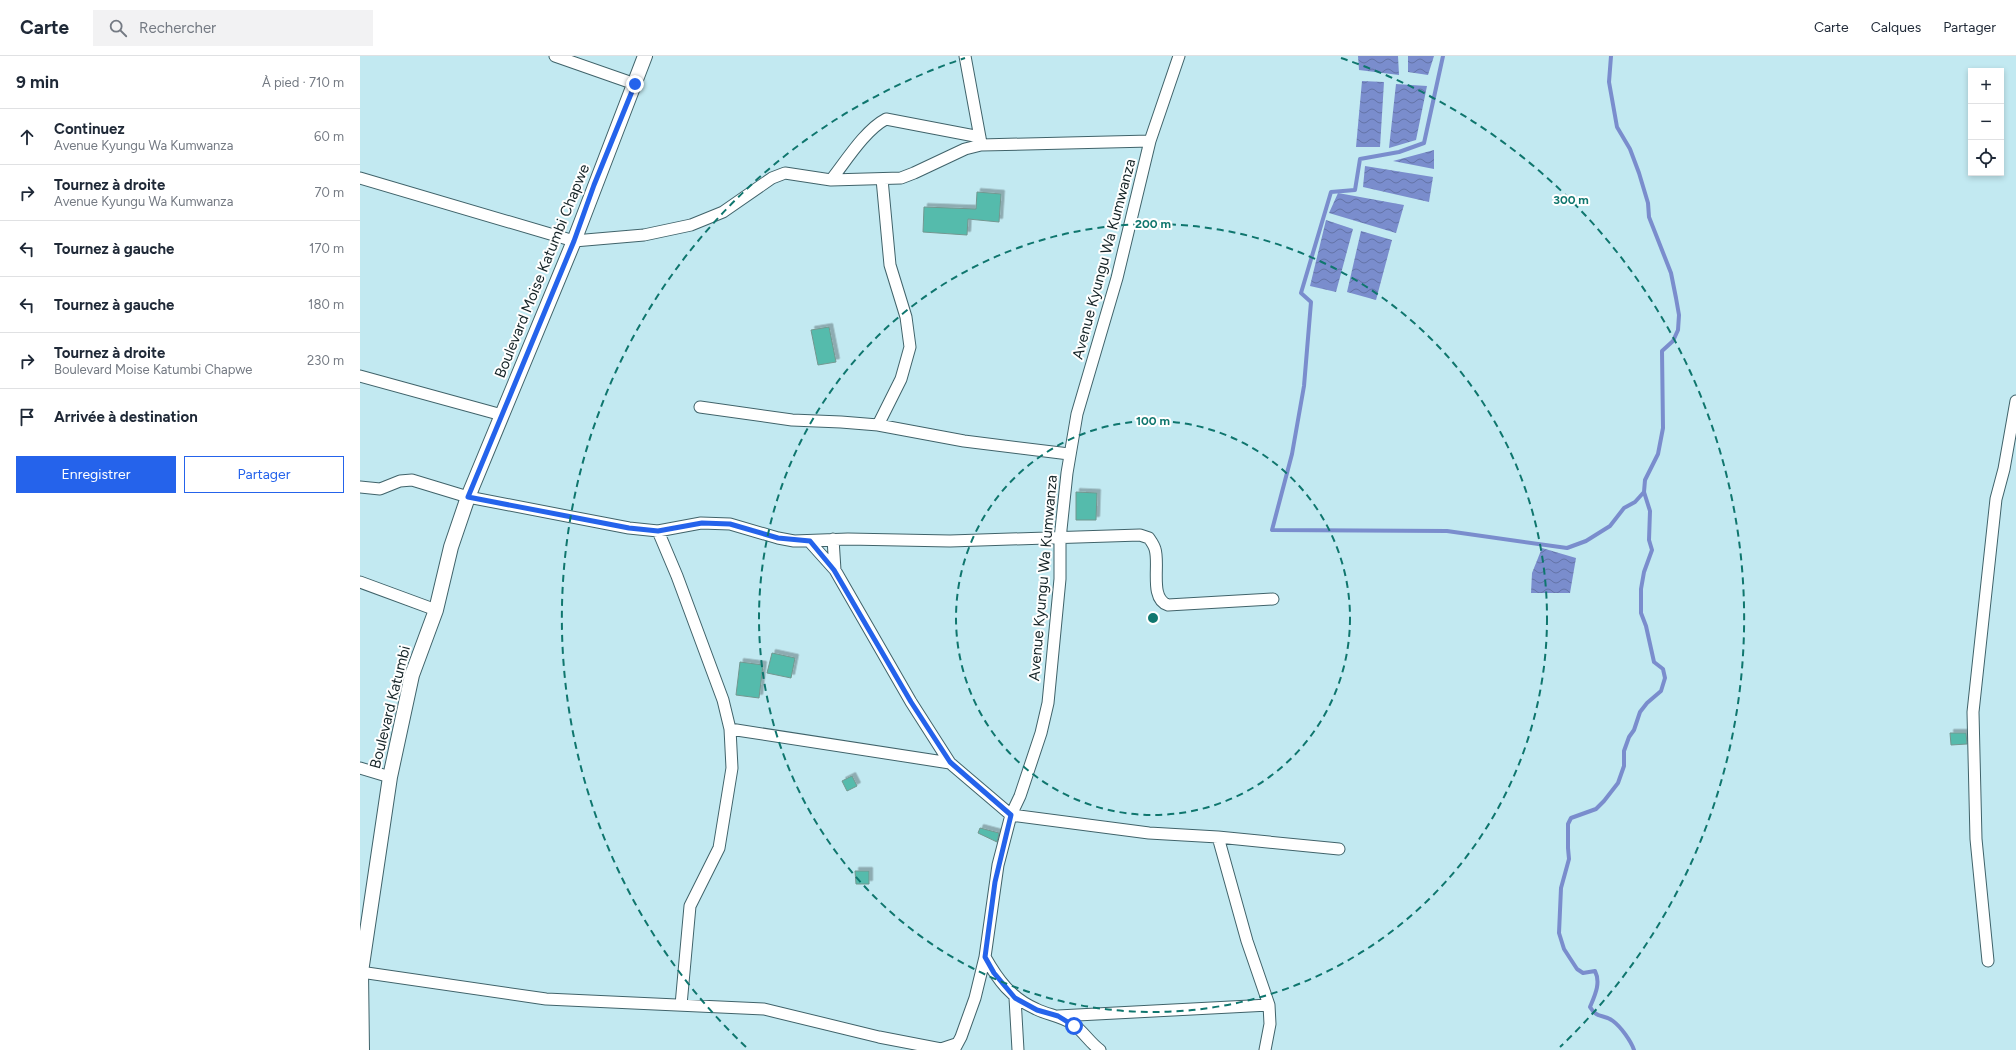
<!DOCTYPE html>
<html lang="fr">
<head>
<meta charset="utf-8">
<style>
  :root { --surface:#fff; --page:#f2f2f3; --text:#1f2937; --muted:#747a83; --line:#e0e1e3; --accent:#2563eb }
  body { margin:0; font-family:Figtree,sans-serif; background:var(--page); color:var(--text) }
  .controls { position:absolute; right:12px; top:12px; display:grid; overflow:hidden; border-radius:0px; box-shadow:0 2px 6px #0003 }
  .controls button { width:36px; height:36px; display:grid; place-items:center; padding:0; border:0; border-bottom:1px solid var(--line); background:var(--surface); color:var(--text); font:20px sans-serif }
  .stop { position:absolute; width:12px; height:12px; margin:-9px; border:3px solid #2563eb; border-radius:50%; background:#fff }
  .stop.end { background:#2563eb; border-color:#fff; box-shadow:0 1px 4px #0008 }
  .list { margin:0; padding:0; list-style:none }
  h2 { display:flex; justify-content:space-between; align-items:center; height:52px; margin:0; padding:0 16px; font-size:17px }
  h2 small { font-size:13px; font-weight:400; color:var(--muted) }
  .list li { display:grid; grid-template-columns:26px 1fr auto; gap:12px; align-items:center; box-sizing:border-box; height:56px; padding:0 16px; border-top:1px solid var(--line) }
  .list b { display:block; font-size:15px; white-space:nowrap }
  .list p { margin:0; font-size:13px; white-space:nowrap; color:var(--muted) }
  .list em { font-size:13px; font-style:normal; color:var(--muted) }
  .actions { display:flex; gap:8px; padding:12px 16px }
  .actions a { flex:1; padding:9px 0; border:1px solid var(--accent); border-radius:0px; text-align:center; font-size:14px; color:var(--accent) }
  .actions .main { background:var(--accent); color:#fff }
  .icon { flex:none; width:22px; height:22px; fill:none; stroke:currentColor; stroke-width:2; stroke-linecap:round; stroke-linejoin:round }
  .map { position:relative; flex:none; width:1656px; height:994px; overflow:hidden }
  header { display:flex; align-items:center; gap:24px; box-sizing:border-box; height:56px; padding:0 20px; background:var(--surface); border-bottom:1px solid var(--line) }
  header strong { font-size:19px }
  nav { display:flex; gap:22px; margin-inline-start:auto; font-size:14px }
  .search { width:280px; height:36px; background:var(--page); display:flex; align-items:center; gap:10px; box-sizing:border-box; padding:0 14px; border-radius:0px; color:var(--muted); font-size:15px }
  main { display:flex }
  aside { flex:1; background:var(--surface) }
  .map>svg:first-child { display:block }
  .water { fill:url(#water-waves) }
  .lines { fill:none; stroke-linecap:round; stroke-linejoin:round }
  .stream { stroke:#7a8dcd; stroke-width:4 }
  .building { fill:#54bbac; stroke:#739790; filter:url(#shadow) }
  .minor-casing { stroke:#40636a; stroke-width:13 }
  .tertiary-casing { stroke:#40636a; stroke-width:16 }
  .minor { stroke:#fff; stroke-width:11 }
  .tertiary { stroke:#fff; stroke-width:14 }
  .route { stroke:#2563eb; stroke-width:5 }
  .ring { fill:none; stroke:#0f766e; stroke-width:2; stroke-dasharray:7 5 }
  .labels { text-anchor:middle; stroke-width:4; stroke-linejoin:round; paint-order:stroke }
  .street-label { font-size:15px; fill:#152427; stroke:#fff }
  .centre { fill:#0f766e; stroke:#fff; stroke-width:2 }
  .ring-label { font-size:12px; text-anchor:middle; font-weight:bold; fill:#0f766e; stroke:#fff; stroke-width:4; stroke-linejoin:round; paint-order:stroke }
</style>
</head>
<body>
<header>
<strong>Carte</strong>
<div class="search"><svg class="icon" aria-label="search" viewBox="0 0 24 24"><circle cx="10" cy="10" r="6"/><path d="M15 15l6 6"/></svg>Rechercher</div>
<nav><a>Carte</a><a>Calques</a><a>Partager</a></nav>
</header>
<main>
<aside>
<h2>9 min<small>À pied · 710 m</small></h2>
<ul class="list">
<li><svg class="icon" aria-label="ahead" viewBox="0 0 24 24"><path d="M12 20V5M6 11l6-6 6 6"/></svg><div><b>Continuez</b><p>Avenue Kyungu Wa Kumwanza</p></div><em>60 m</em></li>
<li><svg class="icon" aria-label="right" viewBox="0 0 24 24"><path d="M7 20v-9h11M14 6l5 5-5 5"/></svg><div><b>Tournez à droite</b><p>Avenue Kyungu Wa Kumwanza</p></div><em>70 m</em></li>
<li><svg class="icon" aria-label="left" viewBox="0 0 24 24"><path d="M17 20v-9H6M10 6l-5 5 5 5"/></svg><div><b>Tournez à gauche</b></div><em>170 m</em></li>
<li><svg class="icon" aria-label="left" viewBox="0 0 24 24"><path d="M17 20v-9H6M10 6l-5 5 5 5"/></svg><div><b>Tournez à gauche</b></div><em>180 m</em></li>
<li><svg class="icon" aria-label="right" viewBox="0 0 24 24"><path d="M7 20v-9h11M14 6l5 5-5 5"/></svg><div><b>Tournez à droite</b><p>Boulevard Moise Katumbi Chapwe</p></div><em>230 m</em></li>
<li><svg class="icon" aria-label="arrive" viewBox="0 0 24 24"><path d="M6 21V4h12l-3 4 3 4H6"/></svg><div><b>Arrivée à destination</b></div></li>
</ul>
<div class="actions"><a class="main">Enregistrer</a><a>Partager</a></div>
</aside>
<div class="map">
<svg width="1656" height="994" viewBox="0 0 1656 994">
  <defs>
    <pattern id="water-waves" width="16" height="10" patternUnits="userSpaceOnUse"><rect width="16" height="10" fill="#7a8dcd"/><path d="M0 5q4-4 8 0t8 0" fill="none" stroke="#6373a6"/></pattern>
    <filter id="shadow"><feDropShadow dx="3.5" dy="-3.5" stdDeviation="0" flood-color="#0004"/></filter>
  </defs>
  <rect width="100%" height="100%" fill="#c2e9f1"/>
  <path class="water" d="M 998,0 L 1038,0 L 1039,19 L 999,14 Z
    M 1048,0 L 1074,0 L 1068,19 L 1048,16 Z
    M 1002,25 L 1024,26 L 1020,91 L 996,91 Z
    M 1036,28 L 1067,30 L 1056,84 L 1029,92 Z
    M 1074,94 L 1074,113 L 1033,105 Z
    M 1005,110 L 1073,121 L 1069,146 L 1003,131 Z
    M 978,137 L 1044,149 L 1036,177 L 969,157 Z
    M 966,164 L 993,173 L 976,236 L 950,230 Z
    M 1001,175 L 1032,184 L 1016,244 L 987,236 Z
    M 1182,492 L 1216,502 L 1210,537 L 1171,537 L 1172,517 Z"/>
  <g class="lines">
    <path class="stream" d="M 1083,0 L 1064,87 L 1039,96 L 1000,103 L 995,134 L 971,136 L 941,237 L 951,246 L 944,330 L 932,398 L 912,474 L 1087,475 L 1207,492 L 1226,485 L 1250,470 L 1264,452 L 1275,446 L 1284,436
      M 1251,0 L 1249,26 L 1257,71 L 1270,93 L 1279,117 L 1288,147 L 1289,161 L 1311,217 L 1316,242 L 1319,259 L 1318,274 L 1313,285 L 1302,295 L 1303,372 L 1298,398 L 1285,424 L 1284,436 L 1290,455 L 1289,484 L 1292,494 L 1284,516 L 1281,533 L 1281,557 L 1286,570 L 1294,606 L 1303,613 L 1305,622 L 1301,635 L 1287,647 L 1280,656 L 1274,674 L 1269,681 L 1264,695 L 1264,710 L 1258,727 L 1244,745 L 1236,753 L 1211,762 L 1208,768 L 1208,792 L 1209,803 L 1201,832 L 1199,877 L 1204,893 L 1217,913 L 1223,917 L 1235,915 C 1241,927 1235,939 1230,951 C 1237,963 1244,958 1253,965 C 1261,971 1271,985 1274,994"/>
  </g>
  <path class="building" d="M 617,136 L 641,138 L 639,166 L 608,163 L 607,179 L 563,176 L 564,151 L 616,153 Z
    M 469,271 L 476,306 L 458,309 L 451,274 Z
    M 716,436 L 737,437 L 736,464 L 716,464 Z
    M 412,597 L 435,602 L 431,622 L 407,617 Z
    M 380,606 L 403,609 L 399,642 L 376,639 Z
    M 1590,677 L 1606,677 L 1607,688 L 1591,689 Z
    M 492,720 L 497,730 L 487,735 L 482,725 Z
    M 620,772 L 639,777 L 637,786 L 618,777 Z
    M 495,815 L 509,815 L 509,828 L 496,828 Z"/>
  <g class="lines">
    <defs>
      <path id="minor" d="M 195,0 L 275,28
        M 605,0 L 621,87
        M 0,122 L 214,185 L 284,179 L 331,169 L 363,156 L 412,122 L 425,117 L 471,124 L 541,122 L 554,117 L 605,93 L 621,89 L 790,85
        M 471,124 C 486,105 505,74 526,63 L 620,81
        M 0,320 L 142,359
        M 340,351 L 432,364 L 481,366 L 518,369 L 604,385 L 709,398
        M 518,369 L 541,323 L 550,291 L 546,261 L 530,209 L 522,123
        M 0,431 L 20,433 L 40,425 L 52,424 L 108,441 L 269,472 L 298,475 L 341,467 L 370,468 L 418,482 L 434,485 L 488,483 L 590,485 L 780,479 L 789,482 C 791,485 794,489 795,493 C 800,508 789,543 808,549 L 913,543
        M 298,475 L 317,520 L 363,644 L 370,673 L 372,712 L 359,792 L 330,850 L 321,949
        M 473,483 L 475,514
        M 449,485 L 475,514 L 551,646 L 590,707 L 651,759 L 789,777 L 858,781 L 979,793
        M 0,526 L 76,554
        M 370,673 L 590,707
        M 0,712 L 30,721
        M 858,781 L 887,885 L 909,949 L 910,968 L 905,994
        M 625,901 C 638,924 651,942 676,953 C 688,959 701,960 713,968 C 723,975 730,987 740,994
        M 1628,905 L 1616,783 L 1613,656 L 1636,443 L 1644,413 L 1656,345
        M 0,916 L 186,943 L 404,953 L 519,981 L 581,993 L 596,988
        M 655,942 L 658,994
        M 698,960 L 909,949
        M 594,994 L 601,981 L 615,942 L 625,901 L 638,809 L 651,759 L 660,740 L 681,677 L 688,647 L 700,523 L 700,483 L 707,417 L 717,358 L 757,222 L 790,85 L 819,0"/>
      <path id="tertiary" d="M 2,994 L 1,916 L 30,721 L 52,619 L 76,554 L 91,491 L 108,441 L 214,185 L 285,0"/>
    </defs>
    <use href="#minor" class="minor-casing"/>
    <use href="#tertiary" class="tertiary-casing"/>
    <use href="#minor" class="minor"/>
    <use href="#tertiary" class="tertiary"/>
  </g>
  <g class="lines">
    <path class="route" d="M 275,28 L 234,129 L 214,185 L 108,441 L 269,472 L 298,475 L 342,467 L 370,468 L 418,482 L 450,485 L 474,514 L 551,646 L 590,706 L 651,759 L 635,826 L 625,901 L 634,917 L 655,942 L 677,954 L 698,960 L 714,970"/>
  </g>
  <g class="ring">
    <circle cx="793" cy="562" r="197"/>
    <circle cx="793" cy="562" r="394"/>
    <path d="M386 991A591 591 0 0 1 605 2M981 2A591 591 0 0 1 1200 991"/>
  </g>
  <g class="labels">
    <g class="street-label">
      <text transform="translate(744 203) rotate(-75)" y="5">Avenue Kyungu Wa Kumwanza</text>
      <text transform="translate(182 215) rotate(-68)" y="5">Boulevard Moise Katumbi Chapwe</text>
      <text transform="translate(683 522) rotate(-85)" y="5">Avenue Kyungu Wa Kumwanza</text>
      <text transform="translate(30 651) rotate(-76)" y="5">Boulevard Katumbi</text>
    </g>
  </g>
  <circle cx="793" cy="562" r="6" class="centre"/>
  <g class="ring-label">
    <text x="1211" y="148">300 m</text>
    <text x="793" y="172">200 m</text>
    <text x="793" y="369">100 m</text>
  </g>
</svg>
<div class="controls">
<button>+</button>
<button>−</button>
<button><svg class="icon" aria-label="locate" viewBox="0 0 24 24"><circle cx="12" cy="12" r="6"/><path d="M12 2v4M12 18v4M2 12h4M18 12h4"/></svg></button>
</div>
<div class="stop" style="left:714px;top:970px"></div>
<div class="stop end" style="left:275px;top:28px"></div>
</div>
</main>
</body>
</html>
